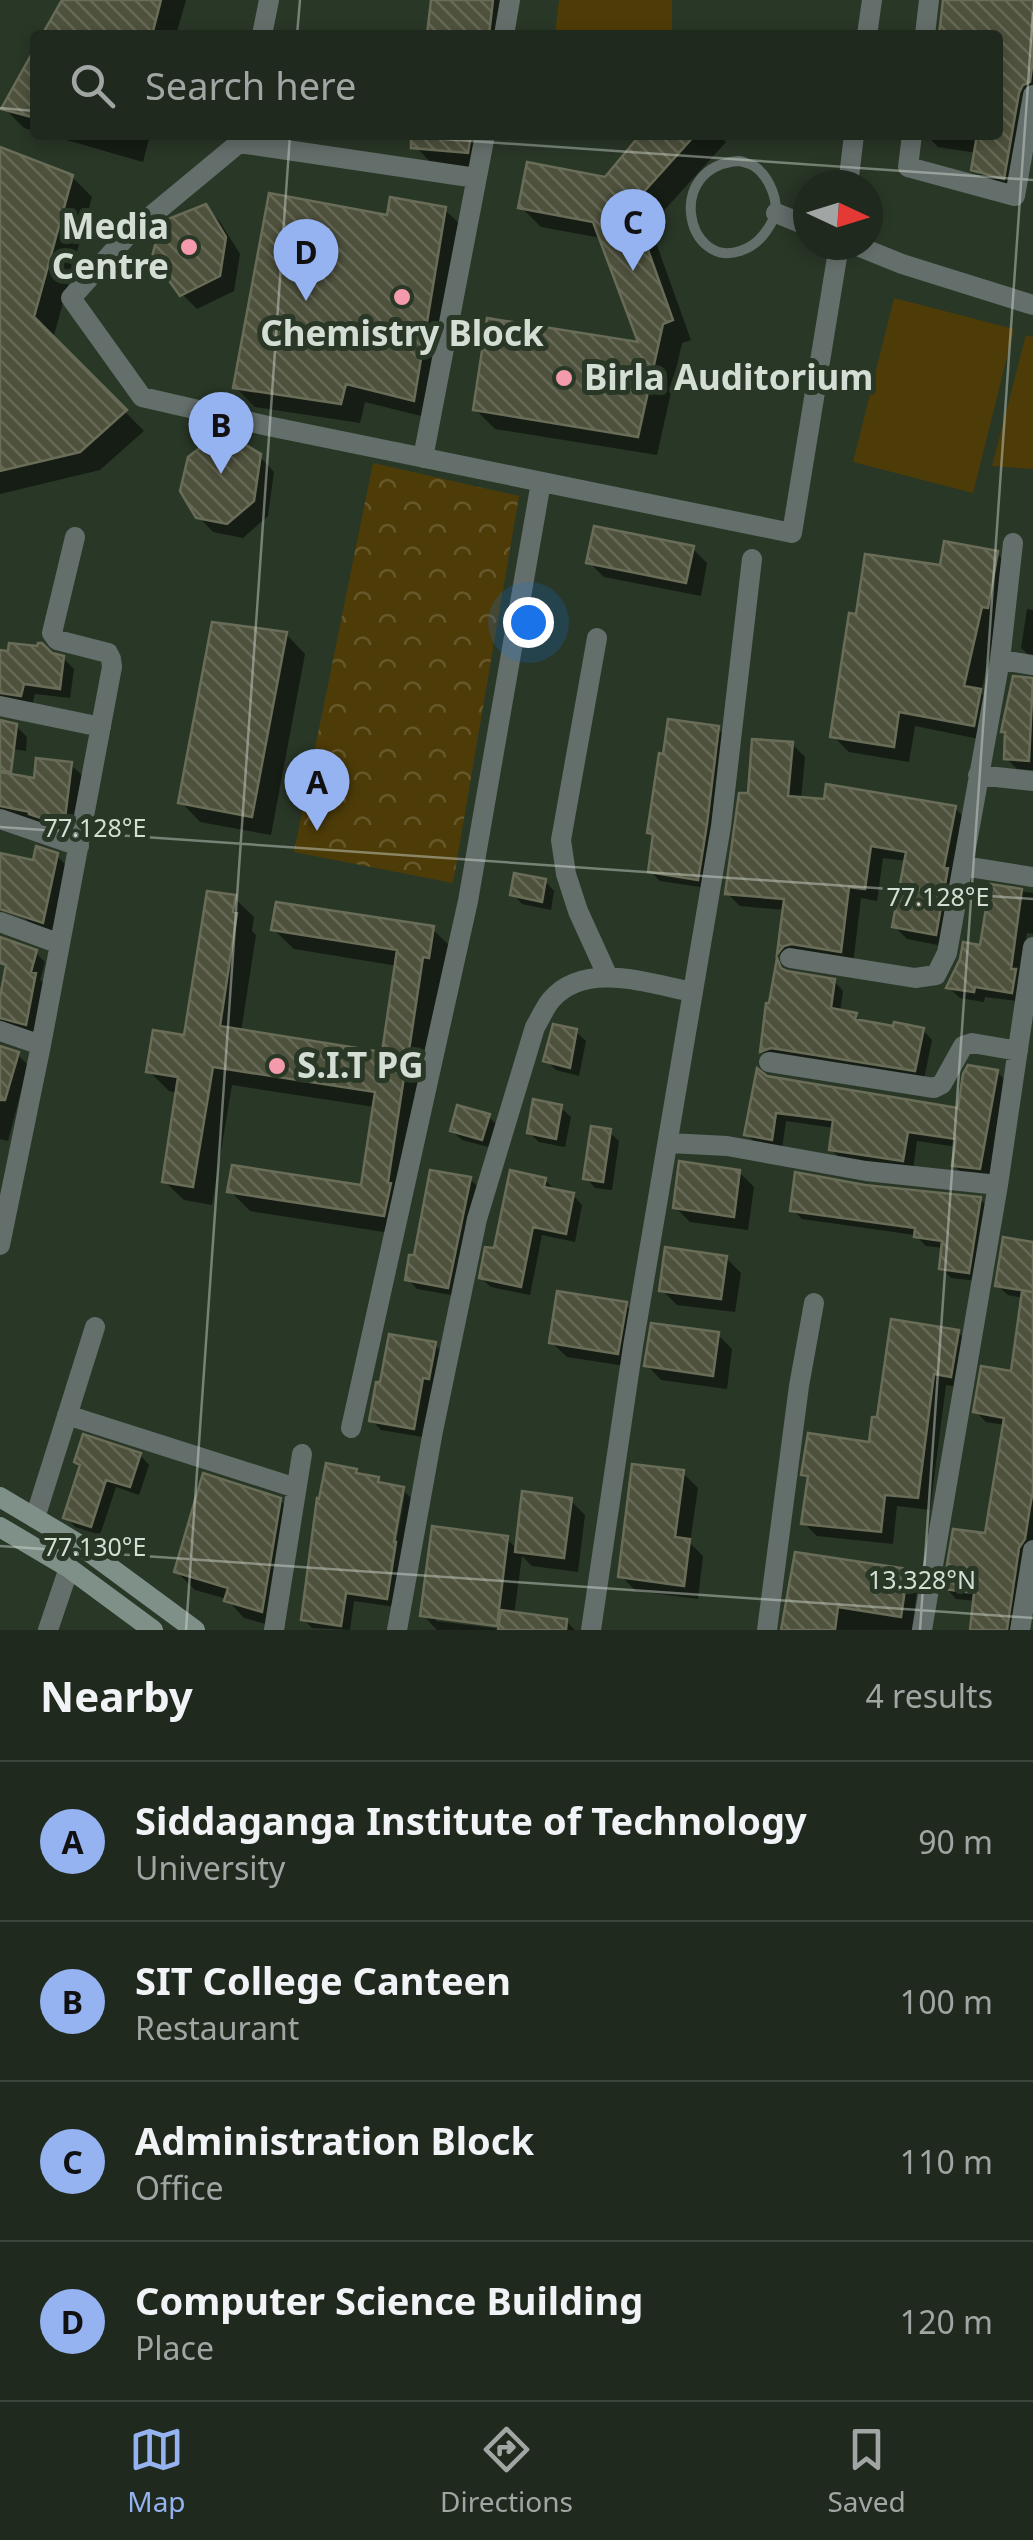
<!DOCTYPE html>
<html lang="en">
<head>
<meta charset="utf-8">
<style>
  :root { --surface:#1f291d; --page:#273126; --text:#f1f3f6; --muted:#a1a6a4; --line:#3c453b; --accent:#95b2f1 }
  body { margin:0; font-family:"Noto Sans",sans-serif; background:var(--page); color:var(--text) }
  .compass { position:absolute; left:793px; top:170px; width:90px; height:90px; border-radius:50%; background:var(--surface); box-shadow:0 5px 15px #0003; rotate:94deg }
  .you { position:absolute; left:528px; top:622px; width:35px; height:35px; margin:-25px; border:8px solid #fff; border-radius:50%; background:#1a73e8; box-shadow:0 0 0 15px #1a73e833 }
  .badge { display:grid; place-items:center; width:65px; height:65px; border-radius:50%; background:var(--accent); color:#111; font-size:32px; font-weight:700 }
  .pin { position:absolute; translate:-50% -82px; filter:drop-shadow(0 2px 5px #0008) }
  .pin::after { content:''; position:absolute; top:52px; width:35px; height:30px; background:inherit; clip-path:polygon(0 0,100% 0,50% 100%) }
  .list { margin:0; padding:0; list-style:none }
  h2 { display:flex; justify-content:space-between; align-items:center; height:130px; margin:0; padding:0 40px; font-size:42px }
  h2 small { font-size:32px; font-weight:400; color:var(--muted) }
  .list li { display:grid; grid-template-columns:65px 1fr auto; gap:30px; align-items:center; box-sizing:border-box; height:160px; padding:0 40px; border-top:2px solid var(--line) }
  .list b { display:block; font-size:38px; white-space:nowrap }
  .list p { margin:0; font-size:32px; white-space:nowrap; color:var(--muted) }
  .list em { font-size:32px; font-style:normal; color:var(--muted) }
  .icon { flex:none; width:55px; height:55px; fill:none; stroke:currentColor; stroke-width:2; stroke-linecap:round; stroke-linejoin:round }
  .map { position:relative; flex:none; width:1033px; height:1630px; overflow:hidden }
  .search { position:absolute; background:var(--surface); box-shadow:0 5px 15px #0003; left:30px; right:30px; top:30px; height:110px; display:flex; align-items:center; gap:25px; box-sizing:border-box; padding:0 35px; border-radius:10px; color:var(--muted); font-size:38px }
  .sheet { height:770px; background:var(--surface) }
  nav { display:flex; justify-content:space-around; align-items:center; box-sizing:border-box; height:140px; border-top:2px solid var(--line); background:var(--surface); font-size:28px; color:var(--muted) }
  nav a { display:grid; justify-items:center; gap:5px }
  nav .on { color:var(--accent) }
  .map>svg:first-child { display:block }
  .park { fill:url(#park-crowns) }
  .pitch { fill:#4e3c08 }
  .shadow { fill:#0007; fill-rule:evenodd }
  .building { fill:url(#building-back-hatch); stroke:#696c56; stroke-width:2.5 }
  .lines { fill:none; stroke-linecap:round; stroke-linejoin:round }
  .lane { stroke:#646e6a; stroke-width:10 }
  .street { stroke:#646e6a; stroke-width:20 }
  .secondary { stroke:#7f9088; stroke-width:20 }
  .ticks { fill:none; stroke:#d5ded4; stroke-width:2.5; stroke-opacity:0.45 }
  .poi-dot { fill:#f39aac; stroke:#293727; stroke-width:4 }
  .labels { text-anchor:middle; stroke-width:10; stroke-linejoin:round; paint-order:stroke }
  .poi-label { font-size:35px; font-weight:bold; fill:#d5ded4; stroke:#293727; text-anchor:start }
  .ticks-label { font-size:25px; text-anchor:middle; fill:#d5ded4; stroke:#293727; stroke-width:10; stroke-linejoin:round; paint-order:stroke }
</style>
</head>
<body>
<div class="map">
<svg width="1033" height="1630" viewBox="0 0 1033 1630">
  <defs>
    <pattern id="park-crowns" width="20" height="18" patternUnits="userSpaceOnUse" patternTransform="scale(2.5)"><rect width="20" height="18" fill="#4e3c08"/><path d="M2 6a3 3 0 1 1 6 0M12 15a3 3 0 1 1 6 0" fill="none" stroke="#67582b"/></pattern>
    <pattern id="building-back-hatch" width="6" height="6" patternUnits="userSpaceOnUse" patternTransform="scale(2.5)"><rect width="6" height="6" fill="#4e513c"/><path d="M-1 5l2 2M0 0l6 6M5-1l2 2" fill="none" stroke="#676a57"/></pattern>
  </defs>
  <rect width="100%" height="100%" fill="#293727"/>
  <path class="park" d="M 373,463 L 519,496 L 453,883 L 294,852 Z"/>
  <path class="pitch" d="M 559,0 L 672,0 L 672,33 L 663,35 L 555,35 Z
    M 894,298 L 1014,329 L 973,493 L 853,462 Z
    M 1026,335 L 1033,337 L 1033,469 L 992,466 Z"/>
  <path class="shadow" d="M 65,0 L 186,0 L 176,35 L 45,35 Z
    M 433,0 L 514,0 L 509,35 L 429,35 Z
    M 945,0 L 1033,0 L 1033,97 L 1013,187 L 984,179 L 974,169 L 977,153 L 938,147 L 928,137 L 927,135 L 998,135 L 998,35 L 941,35 Z
    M 35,53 L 35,131 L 24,128 L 4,108 Z
    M 49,135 L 150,135 L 143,162 Z
    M 417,135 L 496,135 L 486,171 L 434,166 L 416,147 Z
    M 643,135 L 719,135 L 726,142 L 650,226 L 691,340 L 682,343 L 657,455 L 495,429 L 475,409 L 642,346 L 601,238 L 541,227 L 521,207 L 606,180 Z
    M 0,150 L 72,177 L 92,197 L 53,339 L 144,431 L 100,470 L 0,494 Z
    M 206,207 L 220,222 L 240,254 L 234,291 L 197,309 L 182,294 Z
    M 445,210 L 465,229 L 433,419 L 365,402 L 360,423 L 255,407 L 235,387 L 389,218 Z
    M 259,456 L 274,472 L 268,516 L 243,538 L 213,532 L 198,516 Z
    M 692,548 L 707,563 L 701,596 L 604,577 L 589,562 Z
    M 997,554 L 1013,569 L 997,622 L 981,693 L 995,707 L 989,741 L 915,726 L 909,762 L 849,752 L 833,736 L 858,617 L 942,568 Z
    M 1027,609 L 1033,610 L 1033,659 L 1021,648 Z
    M 286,634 L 305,654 L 271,835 L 200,822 L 181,802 Z
    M 0,652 L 51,655 L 63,658 L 74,669 L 70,698 L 35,694 L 32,706 L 0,708 Z
    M 1015,679 L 1033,680 L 1033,770 L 1017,769 L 1006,758 L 1008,735 L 1004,731 Z
    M 0,721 L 16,726 L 27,737 L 26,751 L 0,747 Z
    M 718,729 L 727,738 L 707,888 L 660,881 L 650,871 L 655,837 L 650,832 Z
    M 792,744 L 805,757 L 801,800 L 955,808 L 967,821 L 948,947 L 907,939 L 894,926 L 907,861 L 883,858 L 877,901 L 861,898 L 853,964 L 791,965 L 780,953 L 785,910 L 740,906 L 727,893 L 750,796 Z
    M 71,765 L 84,777 L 75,836 L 0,815 L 0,774 L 36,781 Z
    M 56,855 L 66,865 L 52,931 L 29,922 L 18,912 L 0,904 L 0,872 Z
    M 545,881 L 554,891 L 551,910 L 522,904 L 513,894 Z
    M 992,887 L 1033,893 L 1033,934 L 1027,933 L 1017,1001 L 985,997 L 984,1002 L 960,998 L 949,988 L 983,948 Z
    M 234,898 L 254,917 L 252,931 L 256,935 L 241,1032 L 384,1055 L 398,966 L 294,949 L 274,930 L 432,929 L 452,948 L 403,1235 L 250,1211 L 230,1191 L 363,1188 L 375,1107 L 232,1085 L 212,1205 L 184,1200 L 164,1181 L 178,1093 L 169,1091 L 149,1071 L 186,1038 Z
    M 35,952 L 45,962 L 40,980 L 45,984 L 35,1033 L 8,1027 L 0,1019 L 0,1010 Z
    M 778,963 L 787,974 L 834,981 L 843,991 L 840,1013 L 855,1016 L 862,1023 L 923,1030 L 932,1040 L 924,1079 L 772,1060 L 762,1051 L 768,1006 Z
    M 576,1032 L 586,1041 L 579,1076 L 556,1070 L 546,1060 Z
    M 0,1047 L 17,1054 L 28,1065 L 8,1141 L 0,1139 Z
    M 997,1072 L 1007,1082 L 990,1178 L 964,1176 L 954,1165 L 957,1147 L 917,1141 L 913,1170 L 842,1160 L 831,1149 L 834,1128 L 786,1121 L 782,1149 L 757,1144 L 746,1134 L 766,1078 L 961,1111 Z
    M 561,1108 L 571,1117 L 565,1147 L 539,1142 L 529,1133 Z
    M 488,1116 L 498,1126 L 492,1148 L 462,1140 L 452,1131 Z
    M 609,1132 L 619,1141 L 612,1190 L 595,1188 L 586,1178 Z
    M 739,1172 L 754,1187 L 748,1230 L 690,1222 L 675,1207 Z
    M 470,1179 L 479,1188 L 457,1296 L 417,1289 L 408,1279 Z
    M 545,1180 L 554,1189 L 573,1195 L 582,1205 L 575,1242 L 542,1235 L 530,1295 L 491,1287 L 481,1278 L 496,1251 Z
    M 864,1187 L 980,1199 L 990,1209 L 978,1281 L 951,1278 L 941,1268 L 944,1248 L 926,1246 L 915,1235 L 802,1219 L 793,1210 Z
    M 1033,1245 L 1033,1553 L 1018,1630 L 972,1630 L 976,1601 L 956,1599 L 946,1588 L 987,1535 L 1005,1425 L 986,1422 L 976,1412 L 1013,1374 L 1024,1298 L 1008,1295 L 997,1285 Z
    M 726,1258 L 741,1273 L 735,1312 L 677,1305 L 662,1290 Z
    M 625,1304 L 640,1319 L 632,1367 L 567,1357 L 552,1343 Z
    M 958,1332 L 971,1345 L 964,1388 L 946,1385 L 930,1510 L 897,1506 L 893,1544 L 817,1536 L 804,1523 L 810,1480 L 804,1475 L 872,1445 L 879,1420 Z
    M 717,1334 L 732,1349 L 727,1389 L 661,1380 L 647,1365 Z
    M 435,1345 L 444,1354 L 423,1437 L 381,1430 L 372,1420 Z
    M 140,1455 L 149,1465 L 139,1495 L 116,1487 L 100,1535 L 75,1527 L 66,1517 L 82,1467 Z
    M 356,1471 L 362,1477 L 378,1480 L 383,1486 L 402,1489 L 411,1498 L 396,1607 L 354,1601 L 350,1630 L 312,1628 L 303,1619 ZM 400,1493 L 405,1493 L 394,1555 L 389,1554 Z
    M 683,1473 L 698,1488 L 690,1543 L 703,1556 L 698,1599 L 636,1591 L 621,1576 Z
    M 280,1500 L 298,1518 L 280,1628 L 244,1618 L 227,1599 L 195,1590 L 177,1572 Z
    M 570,1500 L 585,1515 L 578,1572 L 532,1566 L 522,1556 L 514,1615 L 566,1621 L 575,1630 L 437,1630 L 423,1615 L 507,1539 L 517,1549 ZM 436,1616 L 509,1625 L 509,1630 L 436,1621 Z
    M 906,1572 L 918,1583 L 912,1630 L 784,1630 Z"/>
  <path class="building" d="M 62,0 L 161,0 L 152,35 L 42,35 Z
    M 431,0 L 493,0 L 489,35 L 427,35 Z
    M 943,0 L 1033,0 L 1033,59 L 1030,82 L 1023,85 L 1019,93 L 1004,179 L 971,170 L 977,135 L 998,135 L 998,35 L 939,35 Z
    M 35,48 L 35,118 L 1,109 Z
    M 411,135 L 471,135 L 468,153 L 411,148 Z
    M 640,135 L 695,135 L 632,205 L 673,320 L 663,324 L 638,437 L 473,410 L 487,318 L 638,342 L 593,222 L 518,208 L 527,162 L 605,177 Z
    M 0,147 L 73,175 L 34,317 L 127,410 L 80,452 L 0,471 Z
    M 269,193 L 387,215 L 390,197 L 446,207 L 414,401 L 346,384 L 341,404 L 233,388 Z
    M 206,204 L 226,237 L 220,276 L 180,296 L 152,257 L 160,226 L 168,219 Z
    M 222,431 L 261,454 L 254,501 L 227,524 L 196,518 L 180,491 L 188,457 Z
    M 594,526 L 694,546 L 686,583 L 586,563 Z
    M 944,541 L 998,551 L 988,608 L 982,607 L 964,686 L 981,689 L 974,726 L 899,712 L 894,747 L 830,737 L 849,613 L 856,614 L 865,554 L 940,565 Z
    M 212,622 L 287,632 L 252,817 L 178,803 Z
    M 9,643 L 37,646 L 38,643 L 42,643 L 52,653 L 64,656 L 60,689 L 24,684 L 21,696 L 0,693 L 0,650 L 8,651 Z
    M 1013,676 L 1033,678 L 1029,761 L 1004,759 L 1005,732 L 1001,732 Z
    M 668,719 L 719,726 L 707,824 L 698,880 L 648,872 L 653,834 L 647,833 L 659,753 L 663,754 Z
    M 0,720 L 17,724 L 11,772 L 0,771 Z
    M 752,739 L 793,742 L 788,796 L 824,799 L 826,784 L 956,806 L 944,867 L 948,868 L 936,935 L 892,927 L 906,852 L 871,846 L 865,889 L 849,887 L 841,952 L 791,944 L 784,946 L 777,954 L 784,899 L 725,894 L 739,793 L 748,793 Z
    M 36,758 L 72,762 L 64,826 L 29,814 L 30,812 L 0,806 L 0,772 L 34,778 Z
    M 36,846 L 58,853 L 43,923 L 0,909 L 0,853 L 33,860 Z
    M 514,873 L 546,879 L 542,902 L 510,895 Z
    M 990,884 L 1022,889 L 1011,969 L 1016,969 L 1012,993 L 975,987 L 974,992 L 946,988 L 960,959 L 963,942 L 980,945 Z
    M 207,891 L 236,895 L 233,912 L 237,913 L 220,1026 L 382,1052 L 397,950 L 271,930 L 276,902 L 434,926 L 429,958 L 423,957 L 408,1057 L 412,1057 L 409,1078 L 404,1077 L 388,1182 L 391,1183 L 384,1216 L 227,1192 L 232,1165 L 361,1185 L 375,1092 L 213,1067 L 193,1187 L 162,1182 L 178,1077 L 146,1072 L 153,1030 L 184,1035 Z
    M 0,937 L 37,950 L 31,972 L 36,973 L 26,1025 L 0,1018 L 0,997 L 6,965 L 0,963 Z
    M 777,958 L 781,968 L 787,971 L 835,979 L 831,1008 L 857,1013 L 855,1019 L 893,1026 L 894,1022 L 924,1028 L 915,1071 L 771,1048 L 760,1052 L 766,1003 L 769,1003 Z
    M 553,1024 L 577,1029 L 570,1068 L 543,1061 Z
    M 0,1046 L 19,1052 L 5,1100 L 0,1100 Z
    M 968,1065 L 998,1070 L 980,1169 L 952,1166 L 956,1139 L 908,1132 L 903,1161 L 829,1150 L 833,1120 L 776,1113 L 772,1140 L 744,1135 L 757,1068 L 767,1076 L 958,1108 L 963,1074 Z
    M 533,1099 L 562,1105 L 556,1139 L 527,1133 Z
    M 457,1105 L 490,1114 L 482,1140 L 450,1131 Z
    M 591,1126 L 611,1129 L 603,1182 L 583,1179 Z
    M 679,1161 L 740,1170 L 734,1217 L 673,1208 Z
    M 430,1170 L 471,1177 L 448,1288 L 405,1280 L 409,1255 L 414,1255 Z
    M 510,1170 L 546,1178 L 544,1187 L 574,1193 L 566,1234 L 533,1227 L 521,1287 L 479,1278 L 485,1247 L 494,1248 Z
    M 795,1172 L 865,1185 L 981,1197 L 969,1273 L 939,1269 L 942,1241 L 914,1237 L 915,1228 L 790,1211 Z
    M 1003,1237 L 1033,1242 L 1033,1292 L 995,1286 Z
    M 665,1247 L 727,1256 L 721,1299 L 659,1291 Z
    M 557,1291 L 627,1302 L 618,1354 L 549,1343 Z
    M 1022,1291 L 1033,1292 L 1033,1491 L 1030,1507 L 1025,1539 L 1019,1548 L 1007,1630 L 970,1630 L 974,1593 L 943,1589 L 953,1529 L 985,1533 L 1004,1418 L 973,1412 L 981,1366 L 1011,1371 Z
    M 891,1319 L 959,1330 L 951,1377 L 934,1374 L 918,1498 L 885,1495 L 881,1532 L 801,1524 L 808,1476 L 801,1475 L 808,1433 L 869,1442 L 872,1417 L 877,1417 Z
    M 651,1323 L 719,1332 L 713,1376 L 644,1366 Z
    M 389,1334 L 436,1342 L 429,1379 L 423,1378 L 414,1429 L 369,1421 L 376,1382 L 380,1382 Z
    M 83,1434 L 141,1453 L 130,1487 L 106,1480 L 91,1527 L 63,1518 L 80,1465 L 74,1462 Z
    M 326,1463 L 357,1469 L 356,1473 L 379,1477 L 378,1482 L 404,1487 L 394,1542 L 396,1542 L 387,1599 L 346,1593 L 341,1626 L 301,1620 L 317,1498 L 319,1499 Z
    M 632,1464 L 684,1470 L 675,1537 L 690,1539 L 684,1586 L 618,1577 Z
    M 203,1473 L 281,1498 L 262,1612 L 224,1601 L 228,1588 L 174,1572 Z
    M 522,1491 L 572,1498 L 564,1558 L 515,1552 Z
    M 432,1526 L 508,1536 L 497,1626 L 420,1616 Z
    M 795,1552 L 908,1569 L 901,1617 L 838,1607 L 835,1630 L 781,1630 Z
    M 501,1610 L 567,1619 L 566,1630 L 498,1630 Z"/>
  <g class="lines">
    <path class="lane" d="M 739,161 C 741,161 752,165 754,166 C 769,176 781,203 773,220 C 765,235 756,246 740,251 C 686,269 664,166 739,161 Z"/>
    <path class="street" d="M 262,35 L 269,0
      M 504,35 L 510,0
      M 867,35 L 872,0
      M 925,35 L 929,0
      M 912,135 L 908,167 L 1015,196 L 1033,95
      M 476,178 L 239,143 L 128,235 L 71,298 L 142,397 L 268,426 L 792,533 L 839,245
      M 848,185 L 854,135
      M 776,213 L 808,226
      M 855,245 L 902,264 L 1033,305
      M 423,458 L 485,135
      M 597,638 L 561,840 L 566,874 L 578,911 L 608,977
      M 1000,660 L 1033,665
      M 0,706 L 101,727
      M 978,775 L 1033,781
      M 0,819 L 79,846
      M 963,866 L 1033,877
      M 0,922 L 60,944
      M 790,958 L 915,978 L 936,975 L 947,953 L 1000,660 L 1013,543
      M 0,1031 L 41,1045
      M 769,1062 L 934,1088 L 942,1084 L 963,1046 L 972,1043 L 1018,1051
      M 669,1143 L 727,1146 L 866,1171 L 998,1185
      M 0,1245 L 41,1045 L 112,667 L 111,659 L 108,653 L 57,640 L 52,633 L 75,537
      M 67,1415 L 296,1488
      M 351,1428 L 468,901 L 541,482
      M 35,1518 L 95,1327
      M 48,1630 L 69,1568
      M 274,1630 L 302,1454
      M 397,1630 L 433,1431 L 477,1219 L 535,1027 C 540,1019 545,1007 551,1000 C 585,960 650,984 693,992
      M 591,1630 L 633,1346 L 721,826 L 752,559
      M 767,1630 L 799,1386 L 814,1303
      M 922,1630 L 998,1185 L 1033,947
      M 1020,1630 L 1033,1550"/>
    <path class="secondary" d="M 0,1497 L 77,1543 L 195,1630
      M 0,1527 L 69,1568 L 153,1630"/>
  </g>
  <path class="ticks" d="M 297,35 L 300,0M 0,108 L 35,111M 385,135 L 1033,180M 0,827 L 1033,899M 0,1546 L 1033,1618M 186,1630 L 290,135M 920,1630 L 1033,12"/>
  <g class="poi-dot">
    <circle cx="189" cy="247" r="10"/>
    <circle cx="402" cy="297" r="10"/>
    <circle cx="564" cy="378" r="10"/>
    <circle cx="277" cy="1066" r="10"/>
  </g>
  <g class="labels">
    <g class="poi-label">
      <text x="169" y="239" text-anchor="end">Media<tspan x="169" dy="40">Centre</tspan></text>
      <text x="402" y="346" text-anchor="middle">Chemistry Block</text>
      <text x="584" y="390">Birla Auditorium</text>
      <text x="297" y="1078">S.I.T PG</text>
    </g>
  </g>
  <g class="ticks-label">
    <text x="95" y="837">77.128°E</text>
    <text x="938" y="906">77.128°E</text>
    <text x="95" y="1556">77.130°E</text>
    <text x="922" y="1589">13.328°N</text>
  </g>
</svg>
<svg class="compass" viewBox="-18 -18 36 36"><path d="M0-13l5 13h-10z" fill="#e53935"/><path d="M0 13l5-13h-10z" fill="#a1a6a4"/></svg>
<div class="you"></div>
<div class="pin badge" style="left:317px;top:831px">A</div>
<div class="pin badge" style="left:221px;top:474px">B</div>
<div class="pin badge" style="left:633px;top:271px">C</div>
<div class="pin badge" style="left:306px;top:301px">D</div>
<div class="search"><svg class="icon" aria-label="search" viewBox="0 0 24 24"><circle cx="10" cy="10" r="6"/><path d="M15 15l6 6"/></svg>Search here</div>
</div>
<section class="sheet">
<h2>Nearby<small>4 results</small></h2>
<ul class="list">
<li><span class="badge">A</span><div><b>Siddaganga Institute of Technology</b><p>University</p></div><em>90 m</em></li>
<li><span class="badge">B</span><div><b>SIT College Canteen</b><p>Restaurant</p></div><em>100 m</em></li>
<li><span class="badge">C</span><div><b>Administration Block</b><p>Office</p></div><em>110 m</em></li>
<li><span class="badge">D</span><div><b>Computer Science Building</b><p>Place</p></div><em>120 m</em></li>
</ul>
</section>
<nav>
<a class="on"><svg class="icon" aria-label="map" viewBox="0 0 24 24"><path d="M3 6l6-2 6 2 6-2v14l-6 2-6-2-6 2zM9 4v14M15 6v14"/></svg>Map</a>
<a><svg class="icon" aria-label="directions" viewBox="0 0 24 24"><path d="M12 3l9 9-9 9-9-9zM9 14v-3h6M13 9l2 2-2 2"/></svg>Directions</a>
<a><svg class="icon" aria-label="saved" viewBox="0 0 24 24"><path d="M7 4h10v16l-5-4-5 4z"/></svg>Saved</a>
</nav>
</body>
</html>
